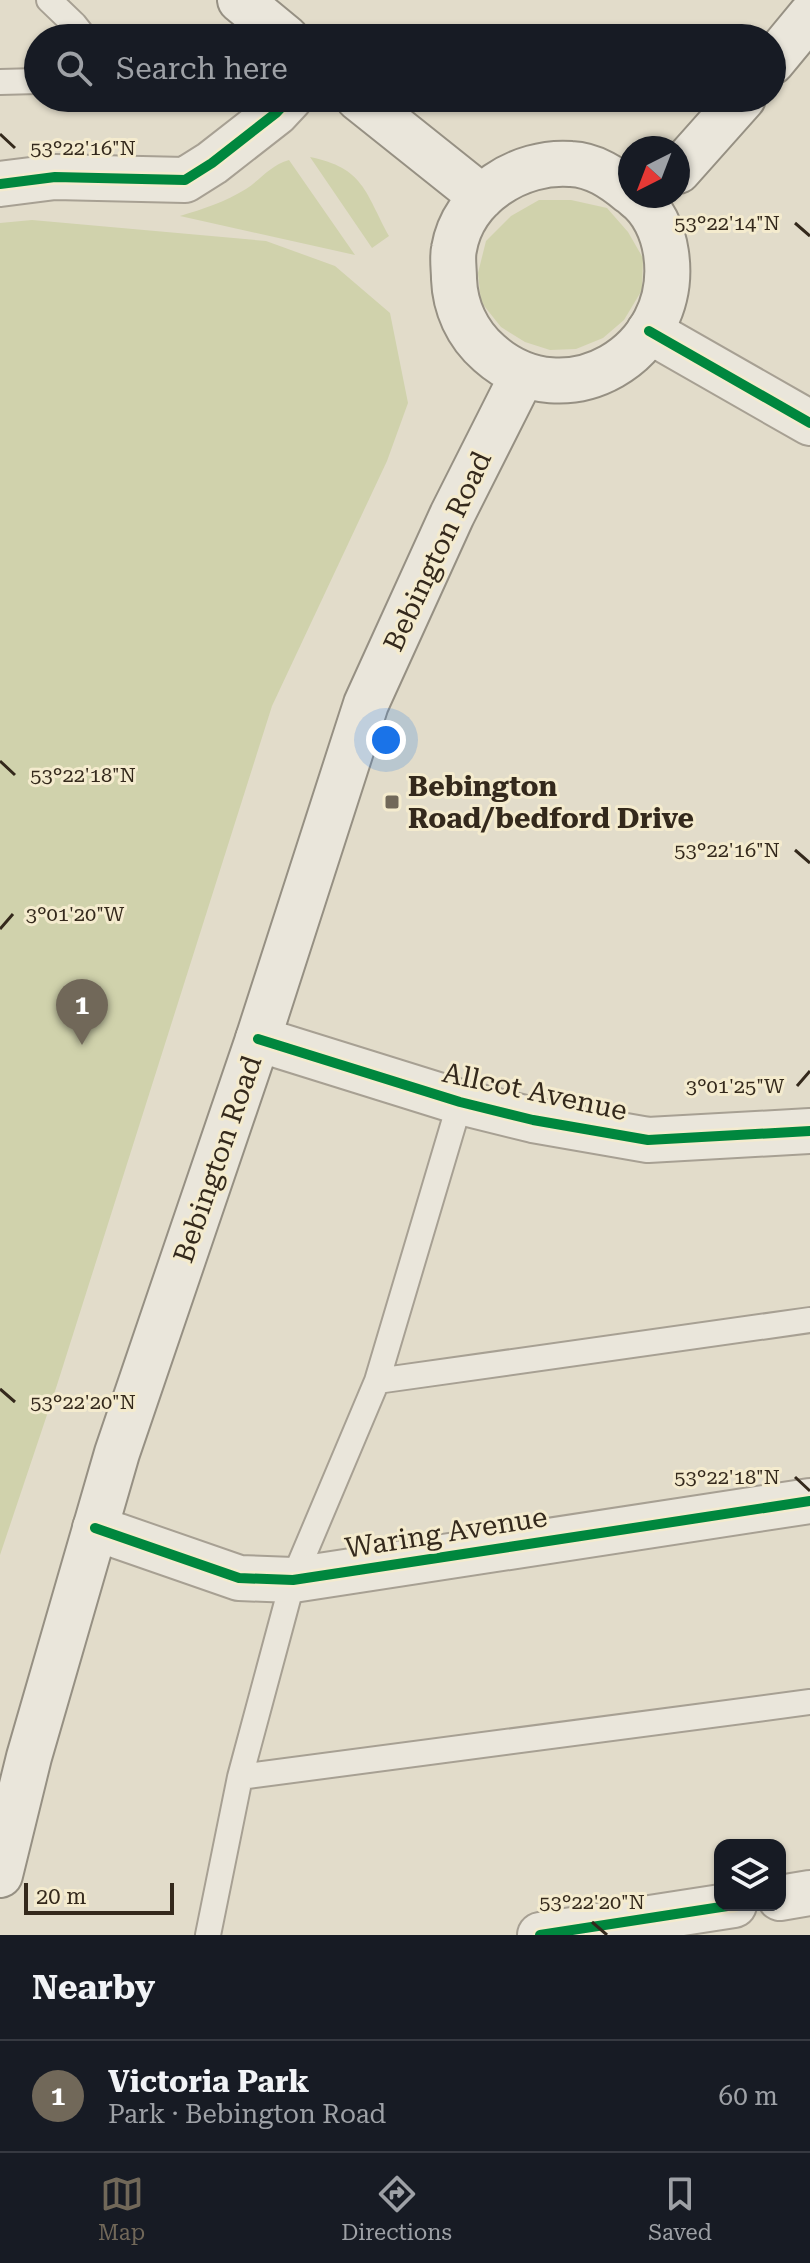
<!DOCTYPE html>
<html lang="en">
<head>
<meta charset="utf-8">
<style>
  :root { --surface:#171b24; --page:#242831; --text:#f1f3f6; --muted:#9ea1a6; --line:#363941; --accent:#716859 }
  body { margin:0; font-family:"Roboto Serif",serif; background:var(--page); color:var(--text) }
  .controls { position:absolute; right:24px; bottom:24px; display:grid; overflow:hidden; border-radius:16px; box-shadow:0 2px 6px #0004 }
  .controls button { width:72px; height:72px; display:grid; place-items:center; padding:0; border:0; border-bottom:2px solid var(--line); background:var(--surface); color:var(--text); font:40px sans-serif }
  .compass { position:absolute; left:618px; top:136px; width:72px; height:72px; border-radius:50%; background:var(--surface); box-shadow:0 2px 6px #0004; rotate:222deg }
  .scale { position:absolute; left:24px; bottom:20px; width:150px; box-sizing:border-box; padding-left:8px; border:4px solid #34291c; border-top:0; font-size:22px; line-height:28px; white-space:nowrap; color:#34291c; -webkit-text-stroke:6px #f4ebce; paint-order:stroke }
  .you { position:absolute; left:386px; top:740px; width:28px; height:28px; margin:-20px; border:6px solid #fff; border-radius:50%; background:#1a73e8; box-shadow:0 0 0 12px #1a73e833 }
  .badge { display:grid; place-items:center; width:52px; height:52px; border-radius:50%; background:var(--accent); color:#fff; font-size:26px; font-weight:700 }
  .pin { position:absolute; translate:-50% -66px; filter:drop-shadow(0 2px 4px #0008) }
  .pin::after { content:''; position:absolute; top:42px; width:28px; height:24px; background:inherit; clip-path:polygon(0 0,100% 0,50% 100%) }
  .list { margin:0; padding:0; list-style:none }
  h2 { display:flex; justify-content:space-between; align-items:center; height:104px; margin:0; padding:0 32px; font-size:34px }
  h2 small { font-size:26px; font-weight:400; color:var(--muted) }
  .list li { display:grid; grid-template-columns:52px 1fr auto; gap:24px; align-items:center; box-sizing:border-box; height:112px; padding:0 32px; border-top:2px solid var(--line) }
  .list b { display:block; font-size:30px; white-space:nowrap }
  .list p { margin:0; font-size:26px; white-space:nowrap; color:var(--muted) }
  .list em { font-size:26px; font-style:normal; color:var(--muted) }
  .icon { flex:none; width:44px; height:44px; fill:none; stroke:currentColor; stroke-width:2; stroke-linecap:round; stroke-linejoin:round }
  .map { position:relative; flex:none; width:810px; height:1935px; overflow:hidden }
  .search { position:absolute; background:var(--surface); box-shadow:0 2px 6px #0004; left:24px; right:24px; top:24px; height:88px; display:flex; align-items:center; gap:20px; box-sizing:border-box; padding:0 28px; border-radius:44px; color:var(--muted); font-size:30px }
  .sheet { height:216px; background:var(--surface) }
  nav { display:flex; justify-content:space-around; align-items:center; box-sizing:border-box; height:112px; border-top:2px solid var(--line); background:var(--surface); font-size:22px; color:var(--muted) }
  nav a { display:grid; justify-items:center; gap:4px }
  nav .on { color:var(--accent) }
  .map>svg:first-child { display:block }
  .green { fill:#d0d2ac }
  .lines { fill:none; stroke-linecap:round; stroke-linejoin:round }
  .service-casing { stroke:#a7a093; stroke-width:28 }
  .minor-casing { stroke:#a7a093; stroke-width:48 }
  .tertiary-casing { stroke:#a7a093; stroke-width:48 }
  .secondary-casing { stroke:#969083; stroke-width:48 }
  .service { stroke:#eae6db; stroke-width:24 }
  .minor { stroke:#eae6db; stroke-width:44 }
  .tertiary { stroke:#eae6db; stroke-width:44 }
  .secondary { stroke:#eae6db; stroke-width:44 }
  .cycleway-casing { stroke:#f4ebce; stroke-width:15 }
  .cycleway { stroke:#00873e; stroke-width:10 }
  .ticks { fill:none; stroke:#34291c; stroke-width:3 }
  .poi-dot { fill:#716859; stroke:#f4ebce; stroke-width:3 }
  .labels { text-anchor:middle; stroke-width:6; stroke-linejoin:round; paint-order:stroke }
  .street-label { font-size:28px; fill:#34291c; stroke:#f4ebce }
  .poi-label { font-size:28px; font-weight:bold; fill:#34291c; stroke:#f4ebce; text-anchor:start }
  .ticks-label { font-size:20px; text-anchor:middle; fill:#34291c; stroke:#f4ebce; stroke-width:6; stroke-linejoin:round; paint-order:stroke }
</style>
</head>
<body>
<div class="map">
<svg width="810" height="1935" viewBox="0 0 810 1935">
  <rect width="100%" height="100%" fill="#e2dcca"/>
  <path class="green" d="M 310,157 C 364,168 365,192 389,236 L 372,248 Z
    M 289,160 L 355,255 L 180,216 C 203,209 225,202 246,189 C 261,179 271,165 289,160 Z
    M 539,200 L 571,200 L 607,208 L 628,232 L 643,258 L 642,290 L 624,320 L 603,338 L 576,349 L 550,350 L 525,342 L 501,327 L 481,302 L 478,273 L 486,241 L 511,216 Z
    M 32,220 L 266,241 L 335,266 L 390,313 L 408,403 L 387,461 L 272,706 L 57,1385 L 0,1555 L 0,223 Z"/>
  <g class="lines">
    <defs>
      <path id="service" d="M 49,0 L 74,24 L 85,38
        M 0,82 L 38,81
        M 460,1102 L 377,1381 L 810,1320
        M 240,1777 L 293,1580 L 377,1381
        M 208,1935 L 240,1777 L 810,1702"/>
      <path id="minor" d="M 0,184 L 55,177 L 185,180 L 212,163 L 276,113 L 290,98
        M 258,1039 L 460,1102 L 533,1120 L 648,1140 L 810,1131
        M 95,1528 L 239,1578 L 293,1580 L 810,1501
        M 780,1898 L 810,1893
        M 540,1935 L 734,1905"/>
      <path id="tertiary" d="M 649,331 L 810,423"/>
      <path id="secondary" d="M 240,0 L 286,38
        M 772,62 L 810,16
        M 358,98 L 482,197
        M 678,171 L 743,98
        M 630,192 C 613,178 594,165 571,164 C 520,160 463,195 454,249 C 452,258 454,269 454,279 C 455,307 467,334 489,353 C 565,421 681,354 666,253 C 663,232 653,209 635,196
        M 0,1875 L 29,1757 L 117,1453 L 258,1039 L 366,704 L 452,515 L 523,374"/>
    </defs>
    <use href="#service" class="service-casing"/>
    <use href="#minor" class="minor-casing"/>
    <use href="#tertiary" class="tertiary-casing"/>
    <use href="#secondary" class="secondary-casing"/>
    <use href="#service" class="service"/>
    <use href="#minor" class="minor"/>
    <use href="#tertiary" class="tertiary"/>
    <use href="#secondary" class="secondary"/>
    <defs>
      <path id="cycleway" d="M 0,184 L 55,177 L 185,180 L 212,163 L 276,113 L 290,98
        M 649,331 L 810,423
        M 258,1039 L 460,1102 L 533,1120 L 648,1140 L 810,1131
        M 95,1528 L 239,1578 L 293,1580 L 810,1501
        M 540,1935 L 734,1905"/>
    </defs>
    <use href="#cycleway" class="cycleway-casing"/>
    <use href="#cycleway" class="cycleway"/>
  </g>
  <path class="ticks" d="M 0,134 L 15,148M 795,223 L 810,236M 0,761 L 15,775M 795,850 L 810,863M 0,929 L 13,914M 797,1086 L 810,1071M 0,1389 L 15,1402M 795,1477 L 810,1491M 592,1922 L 607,1935"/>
  <rect class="poi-dot" x="384" y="794" width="16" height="16" rx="4"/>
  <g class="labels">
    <g class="street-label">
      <text transform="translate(437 551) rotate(-65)" y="10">Bebington Road</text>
      <text transform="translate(535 1091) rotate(12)" y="10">Allcot Avenue</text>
      <text transform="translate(217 1159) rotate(-71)" y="10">Bebington Road</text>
      <text transform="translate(446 1532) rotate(-9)" y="10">Waring Avenue</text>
    </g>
    <g class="poi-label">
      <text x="408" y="796">Bebington<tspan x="408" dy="32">Road/bedford Drive</tspan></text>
    </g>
  </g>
  <g class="ticks-label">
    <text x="83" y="155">53°22'16"N</text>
    <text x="727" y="230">53°22'14"N</text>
    <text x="83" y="782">53°22'18"N</text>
    <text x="727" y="857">53°22'16"N</text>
    <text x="75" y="921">3°01'20"W</text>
    <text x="735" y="1093">3°01'25"W</text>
    <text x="83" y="1409">53°22'20"N</text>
    <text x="727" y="1484">53°22'18"N</text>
    <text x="592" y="1909">53°22'20"N</text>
  </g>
</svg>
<div class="controls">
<button><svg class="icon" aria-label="layers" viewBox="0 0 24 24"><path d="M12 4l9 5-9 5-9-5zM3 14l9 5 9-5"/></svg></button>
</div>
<svg class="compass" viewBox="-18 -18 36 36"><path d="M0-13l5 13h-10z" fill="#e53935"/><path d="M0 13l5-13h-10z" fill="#9ea1a6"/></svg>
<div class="scale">20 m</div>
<div class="you"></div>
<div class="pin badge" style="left:82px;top:1045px">1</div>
<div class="search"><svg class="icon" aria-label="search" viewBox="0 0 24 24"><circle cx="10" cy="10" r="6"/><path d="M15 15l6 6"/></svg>Search here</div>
</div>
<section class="sheet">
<h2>Nearby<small></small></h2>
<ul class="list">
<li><span class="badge">1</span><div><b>Victoria Park</b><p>Park · Bebington Road</p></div><em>60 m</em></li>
</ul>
</section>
<nav>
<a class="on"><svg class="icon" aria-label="map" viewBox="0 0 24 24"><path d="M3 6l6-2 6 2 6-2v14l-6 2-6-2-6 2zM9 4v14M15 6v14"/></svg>Map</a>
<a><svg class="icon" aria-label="directions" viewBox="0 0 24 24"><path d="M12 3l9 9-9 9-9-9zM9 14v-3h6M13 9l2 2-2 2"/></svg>Directions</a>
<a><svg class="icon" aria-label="saved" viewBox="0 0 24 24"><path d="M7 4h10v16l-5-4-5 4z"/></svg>Saved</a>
</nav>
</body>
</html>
